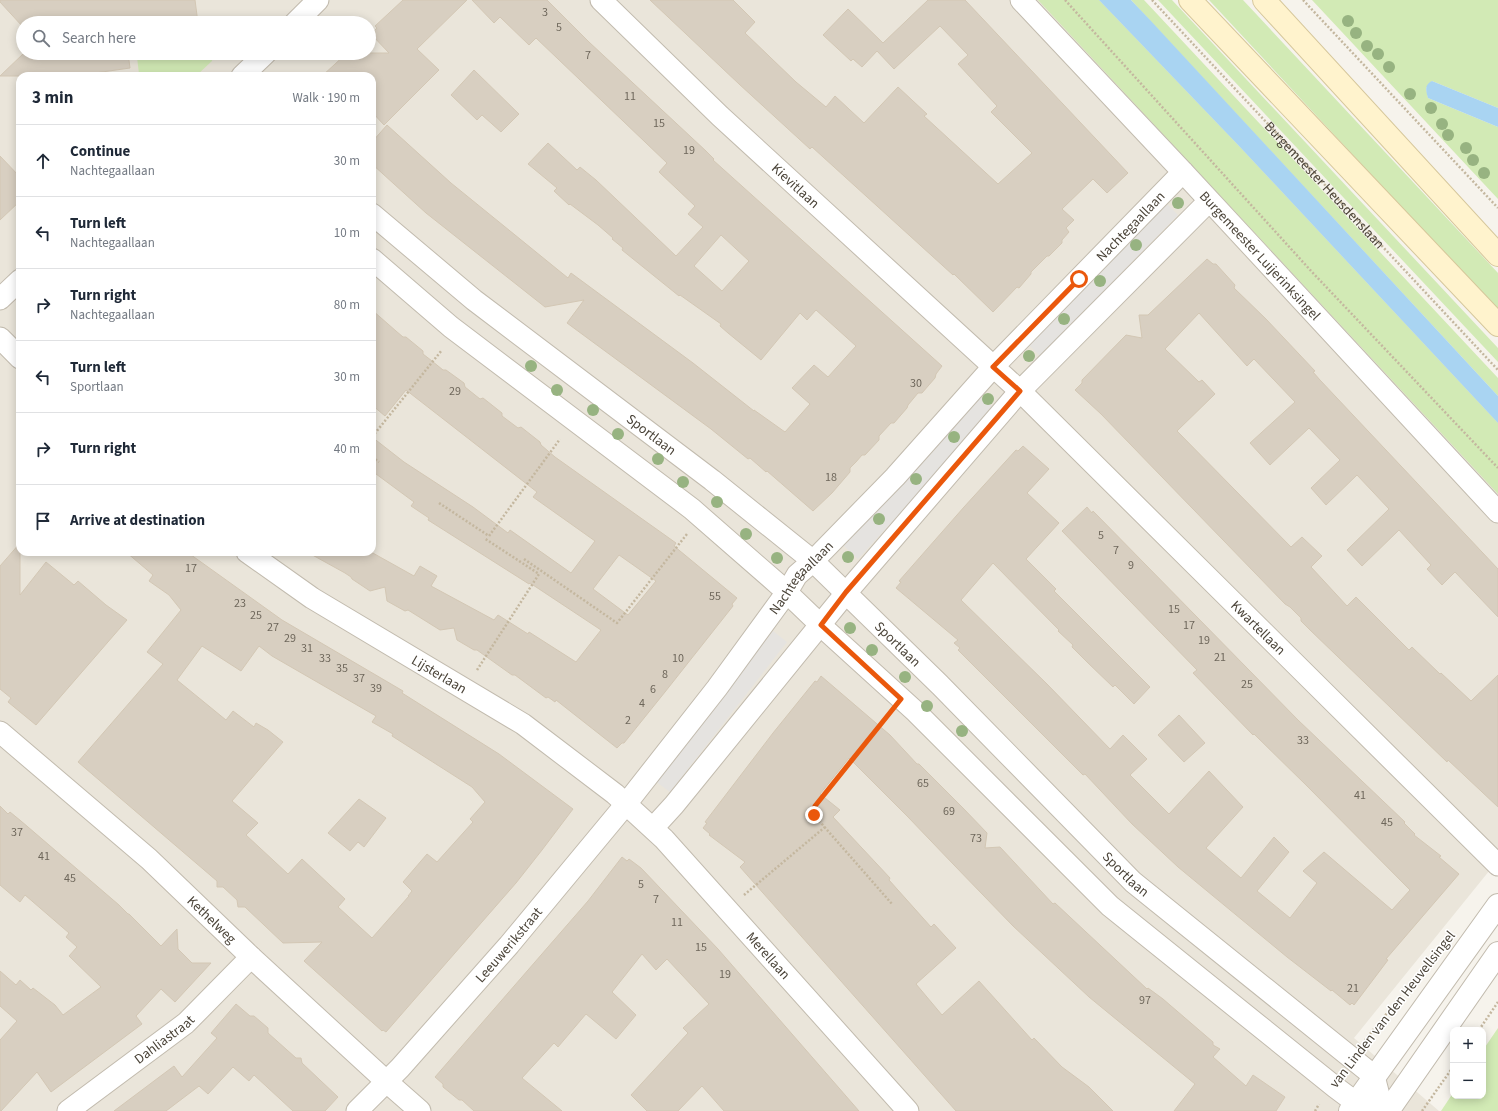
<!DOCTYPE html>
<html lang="en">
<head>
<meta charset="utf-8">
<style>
  :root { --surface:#fff; --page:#f2f2f3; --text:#1f2937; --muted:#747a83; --line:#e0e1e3 }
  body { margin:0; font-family:"Source Sans 3",sans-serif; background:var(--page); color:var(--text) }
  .controls { position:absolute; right:12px; bottom:12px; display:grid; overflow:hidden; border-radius:8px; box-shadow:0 2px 10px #0003 }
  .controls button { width:36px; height:36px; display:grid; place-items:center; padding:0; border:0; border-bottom:1px solid var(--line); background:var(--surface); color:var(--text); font:20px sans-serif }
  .stop { position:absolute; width:12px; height:12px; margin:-9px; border:3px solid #ea580c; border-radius:50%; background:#fff }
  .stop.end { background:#ea580c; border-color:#fff; box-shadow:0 1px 4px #0008 }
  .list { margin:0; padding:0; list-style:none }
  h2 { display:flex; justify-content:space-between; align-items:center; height:52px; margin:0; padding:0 16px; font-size:17px }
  h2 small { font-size:13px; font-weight:400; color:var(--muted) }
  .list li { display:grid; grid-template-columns:26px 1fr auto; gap:12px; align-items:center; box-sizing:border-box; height:72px; padding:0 16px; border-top:1px solid var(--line) }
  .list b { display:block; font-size:15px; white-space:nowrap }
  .list p { margin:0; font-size:13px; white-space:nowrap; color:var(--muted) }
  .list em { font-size:13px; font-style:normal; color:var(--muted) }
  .icon { flex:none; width:22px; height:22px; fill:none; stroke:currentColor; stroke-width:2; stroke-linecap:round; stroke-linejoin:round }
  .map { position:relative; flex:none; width:1498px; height:1111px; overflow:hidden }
  .search { position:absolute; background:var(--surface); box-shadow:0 2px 10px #0003; left:16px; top:16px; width:360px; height:44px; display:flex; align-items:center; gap:10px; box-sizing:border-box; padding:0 14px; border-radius:22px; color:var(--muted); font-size:15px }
  .panel { position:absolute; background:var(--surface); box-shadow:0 2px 10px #0003; left:16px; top:72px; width:360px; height:484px; border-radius:12px }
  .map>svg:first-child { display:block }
  .residential { fill:#eae5da; fill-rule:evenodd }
  .green { fill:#d2eab5 }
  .parking { fill:#e5e3e0 }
  .water { fill:#a9d4f2 }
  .building { fill:#d8cfc1; stroke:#d3c7b4; fill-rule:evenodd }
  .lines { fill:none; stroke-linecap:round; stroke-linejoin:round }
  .minor-casing { stroke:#c2bbae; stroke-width:23 }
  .tertiary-casing { stroke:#c2bbae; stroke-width:24 }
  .secondary-casing { stroke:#d6c79b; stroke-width:24 }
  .path { stroke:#c4b79f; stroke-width:2.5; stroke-dasharray:2 2; stroke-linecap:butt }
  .minor { stroke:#fff; stroke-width:21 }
  .tertiary { stroke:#fff; stroke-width:22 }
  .secondary { stroke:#fff3cd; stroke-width:22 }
  .tree { fill:#97b381 }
  .route { stroke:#ea580c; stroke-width:5 }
  .labels { text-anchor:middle; stroke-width:3; stroke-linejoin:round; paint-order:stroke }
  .number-label { font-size:12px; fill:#6e675b }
  .street-label { font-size:14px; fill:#4b4439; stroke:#fff }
</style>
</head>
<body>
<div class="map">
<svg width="1498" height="1111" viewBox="0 0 1498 1111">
  <rect width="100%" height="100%" fill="#f6f3ec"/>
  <path class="residential" d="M 0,0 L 1105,0 L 1498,418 L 1498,860 L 1354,1038 L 1439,1111 L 0,1111 ZM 23,23 L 369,23 L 369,53 L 23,53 ZM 20,76 L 372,76 L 372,552 L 20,552 Z"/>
  <path class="green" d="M 1038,0 L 1099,0 L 1240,147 L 1498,423 L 1498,494 Z
    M 1131,0 L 1144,0 L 1498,378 L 1498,396 Z
    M 1158,0 L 1172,0 L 1498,348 L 1498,362 Z
    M 1209,0 L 1243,0 L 1498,273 L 1498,311 Z
    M 1312,0 L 1498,0 L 1498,108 L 1432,81 L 1426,88 L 1428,98 L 1498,127 L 1498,199 Z
    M 140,53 L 213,53 L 212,61 L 196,76 L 137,76 L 139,74 L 137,57 Z
    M 1498,1028 L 1498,1111 L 1441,1111 L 1453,1093 L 1453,1096 L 1483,1096 L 1483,1050 Z"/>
  <path class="parking" d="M 1166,203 L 1178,215 L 1040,356 L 1028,344 Z
    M 980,395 L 995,409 L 858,559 L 843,545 Z
    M 773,631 L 787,642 L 670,792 L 655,781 Z"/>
  <path class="water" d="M 1099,0 L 1131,0 L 1151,21 L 1498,396 L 1498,423 L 1240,147 Z
    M 1432,81 L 1498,108 L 1498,127 L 1428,98 C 1426,91 1424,85 1432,81 Z"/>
  <path class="building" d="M 0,0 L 195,0 L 198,23 L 23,23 L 23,27 L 0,2 Z
    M 403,0 L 467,0 L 417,49 L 439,70 L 384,125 L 372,112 L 372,76 L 322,76 L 347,53 L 389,53 L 371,34 L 377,28 L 375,26 Z
    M 472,0 L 547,0 L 589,42 L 706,151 L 714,159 L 713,160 L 942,366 L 936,374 L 935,378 L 922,393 L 918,393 L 908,405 L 907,408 L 894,423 L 891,423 L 879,436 L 879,440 L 865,455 L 862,455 L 856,462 L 850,468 L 850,472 L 832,493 L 813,511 L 767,471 L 766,472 L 750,458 L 748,459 L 711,429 L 567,323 L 584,300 L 545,307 L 426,213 L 372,164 L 372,142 L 387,125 L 451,183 L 568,278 L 571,273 L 693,363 L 754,411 L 754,410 L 785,432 L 810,404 L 792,388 L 814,365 L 828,377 L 856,346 L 816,310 L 807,320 L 800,313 L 761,360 L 728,333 L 720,326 L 721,324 L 680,295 L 679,296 L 622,250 L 623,248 L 612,239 L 613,238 L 598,225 L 570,204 L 569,205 L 554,191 L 557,188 L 528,164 L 548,143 L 577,170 L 580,167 L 596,180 L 676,256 L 703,227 L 688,214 L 695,206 L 659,172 L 667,163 L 536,38 L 529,45 L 500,17 L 494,23 ZM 721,235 L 749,261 L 722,291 L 694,266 Z
    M 650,0 L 733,0 L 755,22 L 745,33 L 796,82 L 826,107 L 835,96 L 864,123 L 898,87 L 927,114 L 924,116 L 998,184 L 1032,153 L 991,112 L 997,106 L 958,64 L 968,55 L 940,26 L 894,69 L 877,51 L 862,67 L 853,59 L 851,61 L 823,35 L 848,9 L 883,43 L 928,0 L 965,0 L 1128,173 L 1107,193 L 1093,179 L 1062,209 L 1074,220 L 1066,228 L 1069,232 L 1062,240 L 1062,243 L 1049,256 L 1047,256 L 1031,272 L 1031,274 L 1019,288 L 1017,287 L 993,312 L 954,274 L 953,275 L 812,147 L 810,149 L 739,84 Z
    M 24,53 L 128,53 L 130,68 L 95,73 L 92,76 L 0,76 Z
    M 474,70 L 519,114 L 501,132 L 482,115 L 477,120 L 451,95 Z
    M 0,156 L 20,177 L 20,201 L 0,220 Z
    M 1207,259 L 1213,264 L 1216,264 L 1235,285 L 1234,288 L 1266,319 L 1315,371 L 1313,372 L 1320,380 L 1498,569 L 1498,617 L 1455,572 L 1442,585 L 1427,569 L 1431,565 L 1399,530 L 1362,566 L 1347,550 L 1389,509 L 1357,475 L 1326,505 L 1311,488 L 1340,460 L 1309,428 L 1270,465 L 1250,443 L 1295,402 L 1254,359 L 1247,366 L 1199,313 L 1165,349 L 1199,382 L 1202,380 L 1215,394 L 1177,431 L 1291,547 L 1302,537 L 1322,556 L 1311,567 L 1347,606 L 1356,597 L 1409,650 L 1412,647 L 1440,674 L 1441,673 L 1471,701 L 1498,675 L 1498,807 L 1448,760 L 1447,762 L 1309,629 L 1301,621 L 1301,618 L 1290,607 L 1285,604 L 1101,414 L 1075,390 L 1082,383 L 1082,380 L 1126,335 L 1142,338 L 1139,315 L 1148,315 Z
    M 372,310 L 396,331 L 403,337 L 406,337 L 423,351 L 423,354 L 432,361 L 443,370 L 446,370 L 464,383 L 465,387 L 480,399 L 483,398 L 502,413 L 502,416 L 518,428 L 521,427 L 540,442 L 541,445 L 555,457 L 676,543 L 674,546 L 737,598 L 732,604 L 733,606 L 665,692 L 624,743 L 622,743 L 617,748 L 556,700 L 555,702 L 548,697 L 546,698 L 515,675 L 512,675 L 477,650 L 474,650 L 457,640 L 454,628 L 440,630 L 408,610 L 405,611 L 387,601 L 385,587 L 370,591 L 352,579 L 351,577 L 345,573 L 307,552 L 371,552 L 414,576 L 420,566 L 437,576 L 431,586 L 494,620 L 498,615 L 528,634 L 529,632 L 576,662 L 601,630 L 530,583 L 529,584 L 428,520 L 429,518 L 411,506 L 414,502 L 372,471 L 372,437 L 404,462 L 473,507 L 508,533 L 510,530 L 571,573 L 595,541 L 533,497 L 537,492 L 406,390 L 385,416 L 372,405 ZM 619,555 L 656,581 L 628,615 L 593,589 Z
    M 1023,446 L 1049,469 L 1027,493 L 1059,523 L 1026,559 L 1056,589 L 1054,591 L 1150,687 L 1134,704 L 1115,685 L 1113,687 L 1087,662 L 1072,647 L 1073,645 L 1058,631 L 1059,630 L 993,563 L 961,600 L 1047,684 L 1110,749 L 1123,735 L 1147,759 L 1130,775 L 1169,814 L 1209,771 L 1243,807 L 1206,848 L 1241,878 L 1274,837 L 1289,852 L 1257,891 L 1290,918 L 1317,883 L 1303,871 L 1324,852 L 1392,910 L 1410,890 L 1307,786 L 1254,734 L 1253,735 L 1193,673 L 1197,670 L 1062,531 L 1087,507 L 1092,513 L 1093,511 L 1298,720 L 1405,822 L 1404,823 L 1415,834 L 1414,835 L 1441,856 L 1439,857 L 1459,874 L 1386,959 L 1388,960 L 1354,1005 L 1352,1003 L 1350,1005 L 1332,990 L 1331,991 L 1287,957 L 1178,867 L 1132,824 L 1085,774 L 1083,775 L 958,650 L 960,648 L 954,643 L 958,640 L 896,588 L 901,582 L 899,581 L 964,507 L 1016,450 L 1018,451 Z
    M 20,543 L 20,595 L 46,562 L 74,585 L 78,581 L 106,605 L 127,620 L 36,725 L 8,702 L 11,698 L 0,689 L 0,566 Z
    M 126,552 L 187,552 L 282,620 L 403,691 L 402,693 L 499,754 L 573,809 L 542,850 L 516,883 L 386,1032 L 383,1030 L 382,1031 L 304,961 L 322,942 L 283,943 L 245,907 L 238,907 L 237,900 L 223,887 L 217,887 L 217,881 L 78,762 L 163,664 L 147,652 L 181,610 L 169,595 L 149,581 L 153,575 ZM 202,646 L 241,671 L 259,646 L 272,656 L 376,716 L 372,722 L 393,734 L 392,736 L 472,787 L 485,802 L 470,819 L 473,822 L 437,862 L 427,854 L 403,882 L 412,891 L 408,896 L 409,896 L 372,938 L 338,907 L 345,899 L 302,859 L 288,874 L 246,835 L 258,823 L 232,801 L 283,742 L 268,730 L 256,723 L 254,727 L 233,711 L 226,720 L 177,680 Z
    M 821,676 L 890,735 L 917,764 L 919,764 L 963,808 L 987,833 L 985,848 L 1000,847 L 1053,904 L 1055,903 L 1147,989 L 1148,988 L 1163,999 L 1213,1042 L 1213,1045 L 1220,1049 L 1213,1057 L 1246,1086 L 1253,1075 L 1285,1097 L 1276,1111 L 1174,1111 L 1195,1084 L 1089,997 L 1013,926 L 954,865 L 908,817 L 849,758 L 820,794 L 840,810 L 833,817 L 890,878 L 889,880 L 931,927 L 934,924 L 956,948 L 916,984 L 942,1015 L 979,981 L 1032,1040 L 1034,1038 L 1062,1067 L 1089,1087 L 1113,1111 L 956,1111 L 740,867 L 745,862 L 709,835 L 710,834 L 703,828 L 707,823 L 705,822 L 773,733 L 815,681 L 817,682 Z
    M 1179,715 L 1205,743 L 1184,762 L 1158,735 Z
    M 359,799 L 386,818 L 364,847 L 358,842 L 350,851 L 328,833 Z
    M 0,806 L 8,814 L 10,812 L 21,821 L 119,905 L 128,914 L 129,914 L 161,946 L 177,929 L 178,949 L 192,963 L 211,963 L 175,1002 L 161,989 L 136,1016 L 142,1024 L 51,1092 L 37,1072 L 1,1111 L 0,1111 L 0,1040 L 17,1021 L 0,1006 L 0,971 L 16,985 L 20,980 L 31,990 L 33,988 L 55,1005 L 63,1015 L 101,987 L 69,956 L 77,947 L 66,937 L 69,933 L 25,895 L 20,902 L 0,885 Z
    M 622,857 L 627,861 L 629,859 L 641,868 L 718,949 L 859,1111 L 724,1111 L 702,1086 L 678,1111 L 647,1111 L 631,1095 L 688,1033 L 683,1028 L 709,1004 L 667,959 L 656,970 L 642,954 L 612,992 L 636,1015 L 616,1039 L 586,1014 L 558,1047 L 554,1043 L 522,1078 L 562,1111 L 474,1111 L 462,1100 L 459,1100 L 443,1087 L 443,1084 L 435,1077 L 588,901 Z
    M 236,1004 L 250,1016 L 254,1016 L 268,1028 L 268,1033 L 296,1058 L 301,1058 L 302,1063 L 338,1097 L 325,1111 L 293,1111 L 254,1075 L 249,1081 L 233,1067 L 208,1094 L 199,1086 L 166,1111 L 114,1111 L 174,1066 L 182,1077 L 217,1038 L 211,1033 Z"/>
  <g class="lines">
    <defs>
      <g id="minor">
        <path id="s2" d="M 601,0 L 720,116 L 1020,391 L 1498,865"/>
        <path id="s3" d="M 1021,0 L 1183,172 L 1498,512"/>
        <path d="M 295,23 L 318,0"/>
        <path d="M 242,76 L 266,53"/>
        <path id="s4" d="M 372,214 L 474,300 L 712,480 L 813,561 L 940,685 L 1133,882 L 1374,1076 L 1383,1111"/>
        <path d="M 372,259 L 451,327 L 692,509 L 779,585 L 829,633 L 916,712 L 1110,906 L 1335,1087 L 1355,1102 L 1373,1111"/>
        <path d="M 0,299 L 20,280"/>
        <path d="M 0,338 L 20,358"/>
        <path id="s5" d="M 247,552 L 312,598 L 523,724 L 615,794 L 664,839 L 908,1111"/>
        <path id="s6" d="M 0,732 L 149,859 L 251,957 L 387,1082 L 420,1111"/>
        <path d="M 653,828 L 674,805 L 846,593 L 1020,391 L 1209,201"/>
        <path id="s7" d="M 68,1111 L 186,1023 L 251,957"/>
        <path id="s8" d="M 357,1111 L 400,1068 L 509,945 L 626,804 L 717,688 L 787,592 L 797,575 L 813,561 L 895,477 L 993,367 L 1183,172"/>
      </g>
      <path id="tertiary" d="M 1350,1111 L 1498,905
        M 1388,1111 L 1498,953"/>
      <path id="secondary" d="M 1190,0 L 1498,325
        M 1264,0 L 1498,255"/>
    </defs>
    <use href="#minor" class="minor-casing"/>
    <use href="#tertiary" class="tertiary-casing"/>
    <use href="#secondary" class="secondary-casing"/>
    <g class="path">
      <path d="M 1065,0 L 1312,272 L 1498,468"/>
      <path id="s1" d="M 1152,0 L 1498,370"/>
      <path d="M 1303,0 L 1498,208"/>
      <path d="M 372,437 L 442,350"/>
      <path d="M 372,457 L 379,462"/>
      <path d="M 439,503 L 489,536 L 560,439"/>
      <path d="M 524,559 L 617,623 L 687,534"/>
      <path d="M 477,670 L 539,574 L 484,538"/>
      <path d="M 887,716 L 815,806 L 814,815 L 892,904"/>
      <path d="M 744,895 L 825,827"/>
      <path d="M 1479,1030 L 1498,1002"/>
      <path d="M 1365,1040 L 1401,996"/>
      <path d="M 1315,1111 L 1319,1104"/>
      <path d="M 1422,1111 L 1453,1067"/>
    </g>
    <use href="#minor" class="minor"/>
    <use href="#tertiary" class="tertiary"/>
    <use href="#secondary" class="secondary"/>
  </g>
  <g class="tree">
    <circle cx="1348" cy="21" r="6"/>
    <circle cx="1356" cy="33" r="6"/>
    <circle cx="1367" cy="46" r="6"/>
    <circle cx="1378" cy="54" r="6"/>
    <circle cx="1389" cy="67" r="6"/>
    <circle cx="1410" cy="94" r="6"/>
    <circle cx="1431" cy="108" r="6"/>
    <circle cx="1442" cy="124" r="6"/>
    <circle cx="1448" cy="135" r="6"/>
    <circle cx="1466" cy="148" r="6"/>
    <circle cx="1473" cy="160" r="6"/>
    <circle cx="1484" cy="173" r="6"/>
    <circle cx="1178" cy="203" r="6"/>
    <circle cx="1136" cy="245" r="6"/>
    <circle cx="1100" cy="281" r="6"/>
    <circle cx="1064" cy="319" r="6"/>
    <circle cx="1029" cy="356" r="6"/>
    <circle cx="531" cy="366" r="6"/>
    <circle cx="557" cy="390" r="6"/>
    <circle cx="988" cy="399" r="6"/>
    <circle cx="593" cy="410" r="6"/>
    <circle cx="618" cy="434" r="6"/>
    <circle cx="954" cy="437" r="6"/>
    <circle cx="658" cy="459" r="6"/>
    <circle cx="916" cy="479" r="6"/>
    <circle cx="683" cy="482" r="6"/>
    <circle cx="717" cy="502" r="6"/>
    <circle cx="879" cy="519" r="6"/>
    <circle cx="746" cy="534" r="6"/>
    <circle cx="848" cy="557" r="6"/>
    <circle cx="777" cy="558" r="6"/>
    <circle cx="850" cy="628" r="6"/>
    <circle cx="872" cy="650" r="6"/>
    <circle cx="905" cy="677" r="6"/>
    <circle cx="927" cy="706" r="6"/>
    <circle cx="962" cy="731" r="6"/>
  </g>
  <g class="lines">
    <path class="route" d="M 814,815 L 815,806 L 901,699 L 821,625 L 846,592 L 1020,391 L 993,367 L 1079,279"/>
  </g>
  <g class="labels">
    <g class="number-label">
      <text x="545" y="16">3</text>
      <text x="559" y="31">5</text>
      <text x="588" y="59">7</text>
      <text x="630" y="100">11</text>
      <text x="659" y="127">15</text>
      <text x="689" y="154">19</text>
      <text x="916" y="387">30</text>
      <text x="455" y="395">29</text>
      <text x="831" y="481">18</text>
      <text x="1101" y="539">5</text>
      <text x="1116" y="554">7</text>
      <text x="1131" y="569">9</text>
      <text x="191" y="572">17</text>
      <text x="715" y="600">55</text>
      <text x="240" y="607">23</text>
      <text x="1174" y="613">15</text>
      <text x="256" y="619">25</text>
      <text x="1189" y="629">17</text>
      <text x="273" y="631">27</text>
      <text x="290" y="642">29</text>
      <text x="1204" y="644">19</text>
      <text x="307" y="652">31</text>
      <text x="1220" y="661">21</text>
      <text x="325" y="662">33</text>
      <text x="678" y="662">10</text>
      <text x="342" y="672">35</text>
      <text x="665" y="678">8</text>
      <text x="359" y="682">37</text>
      <text x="1247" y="688">25</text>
      <text x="376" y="692">39</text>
      <text x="653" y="693">6</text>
      <text x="642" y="707">4</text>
      <text x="628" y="724">2</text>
      <text x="1303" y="744">33</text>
      <text x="923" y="787">65</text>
      <text x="1360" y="799">41</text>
      <text x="949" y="815">69</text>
      <text x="1387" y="826">45</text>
      <text x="17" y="836">37</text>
      <text x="976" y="842">73</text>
      <text x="44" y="860">41</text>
      <text x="70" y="882">45</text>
      <text x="641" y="888">5</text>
      <text x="656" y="903">7</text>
      <text x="677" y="926">11</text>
      <text x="701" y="951">15</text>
      <text x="725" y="978">19</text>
      <text x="1353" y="992">21</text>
      <text x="1145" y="1004">97</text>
    </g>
    <g class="street-label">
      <text dy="5" stroke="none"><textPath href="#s2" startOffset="269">Kievitlaan</textPath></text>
      <text dy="5" stroke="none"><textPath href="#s1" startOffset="253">Burgemeester Heusdenslaan</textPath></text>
      <text dy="5" stroke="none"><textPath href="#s8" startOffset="1177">Nachtegaallaan</textPath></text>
      <text dy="5" stroke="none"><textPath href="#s3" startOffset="350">Burgemeester Luijerinksingel</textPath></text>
      <text dy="5" stroke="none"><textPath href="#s4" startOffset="356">Sportlaan</textPath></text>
      <text dy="5" stroke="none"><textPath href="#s8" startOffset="695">Nachtegaallaan</textPath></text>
      <text dy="5" stroke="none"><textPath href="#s2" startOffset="909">Kwartellaan</textPath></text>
      <text dy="5" stroke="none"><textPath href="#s4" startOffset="680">Sportlaan</textPath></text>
      <text dy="5" stroke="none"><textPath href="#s5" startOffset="228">Lijsterlaan</textPath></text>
      <text dy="5" stroke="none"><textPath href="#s4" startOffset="1004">Sportlaan</textPath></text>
      <text dy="5" stroke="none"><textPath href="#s6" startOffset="283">Kethelweg</textPath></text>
      <text dy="5" stroke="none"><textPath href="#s8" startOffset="225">Leeuwerikstraat</textPath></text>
      <text dy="5" stroke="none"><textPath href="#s5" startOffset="664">Merellaan</textPath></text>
      <text transform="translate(1392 1009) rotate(-52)" y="5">van Linden van den Heuvellsingel</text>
      <text dy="5" stroke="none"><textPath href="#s7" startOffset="120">Dahliastraat</textPath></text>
    </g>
  </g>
</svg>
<div class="controls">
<button>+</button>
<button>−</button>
</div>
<div class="stop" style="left:1079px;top:279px"></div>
<div class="stop end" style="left:814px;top:815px"></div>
<div class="search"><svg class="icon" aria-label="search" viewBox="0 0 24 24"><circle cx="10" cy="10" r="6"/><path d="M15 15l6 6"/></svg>Search here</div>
<section class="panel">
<h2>3 min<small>Walk · 190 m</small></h2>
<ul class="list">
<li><svg class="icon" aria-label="ahead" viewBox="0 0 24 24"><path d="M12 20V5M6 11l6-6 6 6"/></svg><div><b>Continue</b><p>Nachtegaallaan</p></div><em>30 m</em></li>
<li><svg class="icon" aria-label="left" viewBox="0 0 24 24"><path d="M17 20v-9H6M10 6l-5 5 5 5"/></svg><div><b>Turn left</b><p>Nachtegaallaan</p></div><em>10 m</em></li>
<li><svg class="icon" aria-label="right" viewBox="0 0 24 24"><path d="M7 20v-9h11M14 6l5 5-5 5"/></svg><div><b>Turn right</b><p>Nachtegaallaan</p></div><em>80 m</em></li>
<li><svg class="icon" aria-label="left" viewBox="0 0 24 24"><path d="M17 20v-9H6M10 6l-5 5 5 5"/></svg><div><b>Turn left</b><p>Sportlaan</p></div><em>30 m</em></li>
<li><svg class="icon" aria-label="right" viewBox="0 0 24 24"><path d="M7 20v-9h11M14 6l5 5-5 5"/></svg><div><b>Turn right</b></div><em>40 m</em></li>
<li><svg class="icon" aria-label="arrive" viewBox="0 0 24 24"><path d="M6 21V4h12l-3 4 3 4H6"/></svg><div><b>Arrive at destination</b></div></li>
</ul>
</section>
</div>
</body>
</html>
